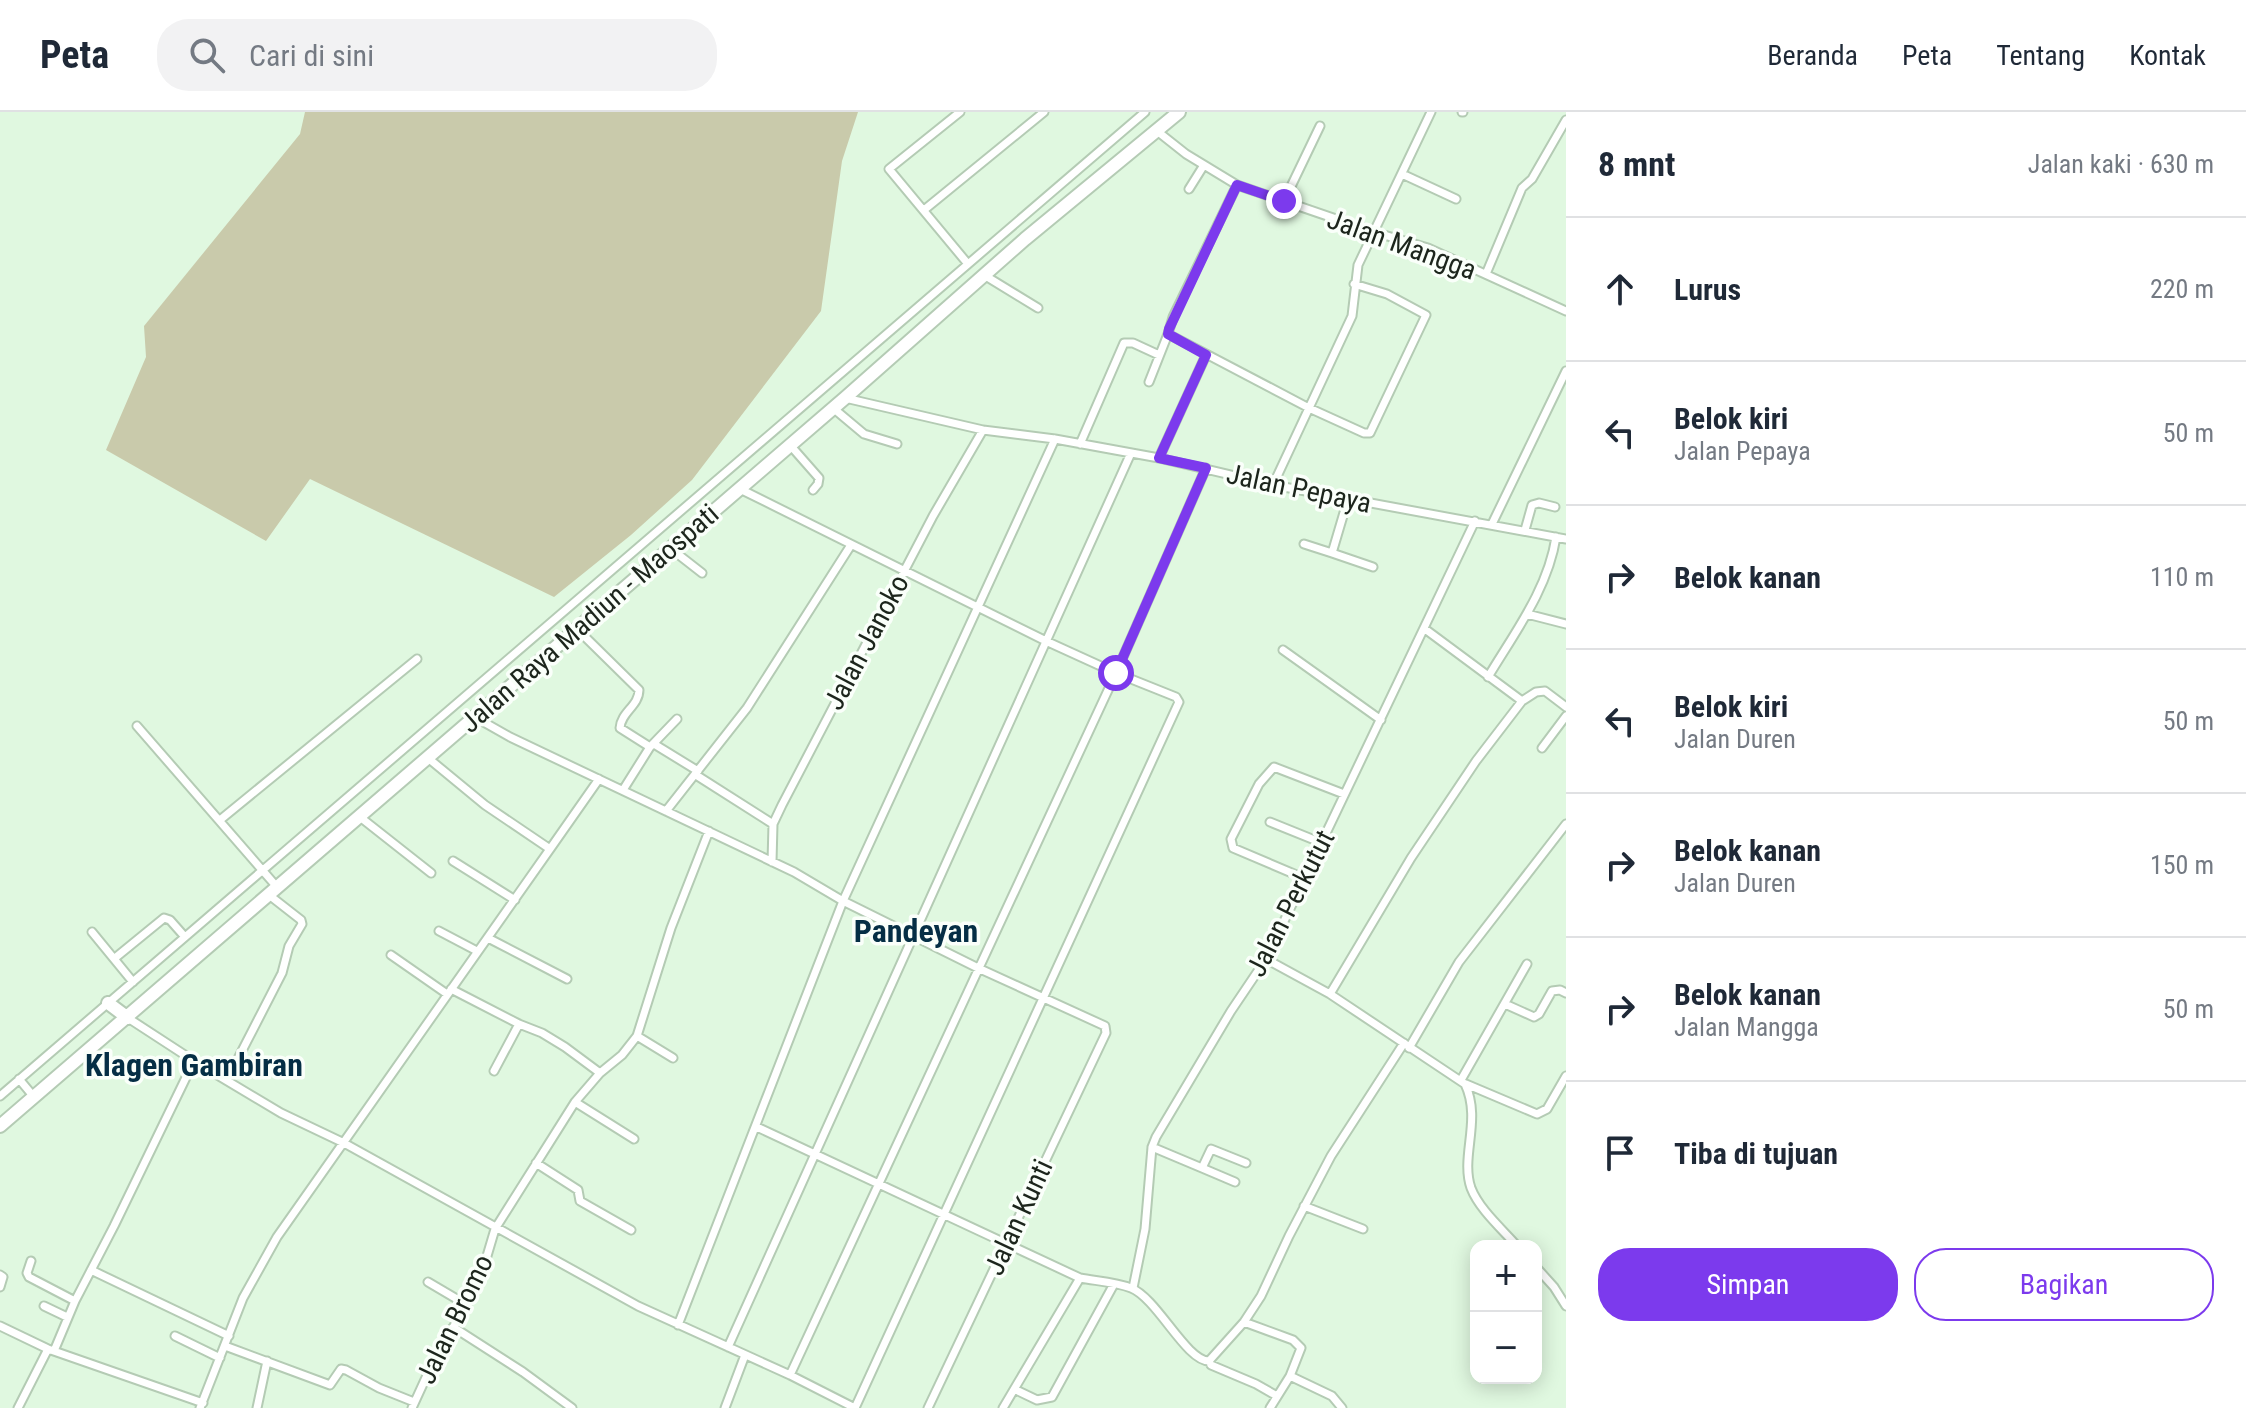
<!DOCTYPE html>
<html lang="id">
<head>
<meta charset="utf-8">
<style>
  :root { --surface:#fff; --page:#f2f2f3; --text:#1f2937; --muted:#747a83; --line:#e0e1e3; --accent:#7c3aed }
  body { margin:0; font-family:"Roboto Condensed",sans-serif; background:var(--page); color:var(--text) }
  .controls { position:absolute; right:24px; bottom:24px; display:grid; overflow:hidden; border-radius:16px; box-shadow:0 4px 20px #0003 }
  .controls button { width:72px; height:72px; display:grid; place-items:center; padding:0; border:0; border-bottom:2px solid var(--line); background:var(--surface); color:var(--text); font:40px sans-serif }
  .stop { position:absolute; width:24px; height:24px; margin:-18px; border:6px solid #7c3aed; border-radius:50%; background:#fff }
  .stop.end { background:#7c3aed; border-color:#fff; box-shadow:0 2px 8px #0008 }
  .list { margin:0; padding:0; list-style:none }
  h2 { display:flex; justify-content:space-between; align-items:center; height:104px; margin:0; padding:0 32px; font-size:34px }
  h2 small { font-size:26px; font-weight:400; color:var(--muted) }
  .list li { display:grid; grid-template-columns:52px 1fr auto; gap:24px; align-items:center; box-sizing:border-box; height:144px; padding:0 32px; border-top:2px solid var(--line) }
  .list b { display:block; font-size:30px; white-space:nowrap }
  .list p { margin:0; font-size:26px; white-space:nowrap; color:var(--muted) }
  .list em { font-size:26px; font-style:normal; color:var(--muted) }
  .actions { display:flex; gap:16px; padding:24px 32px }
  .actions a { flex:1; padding:18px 0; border:2px solid var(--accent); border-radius:32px; text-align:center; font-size:28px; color:var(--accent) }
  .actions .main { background:var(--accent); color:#fff }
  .icon { flex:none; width:44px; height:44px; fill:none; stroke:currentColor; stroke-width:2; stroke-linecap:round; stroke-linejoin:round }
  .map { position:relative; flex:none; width:1566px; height:1296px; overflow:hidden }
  header { display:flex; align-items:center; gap:48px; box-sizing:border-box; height:112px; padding:0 40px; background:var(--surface); border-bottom:2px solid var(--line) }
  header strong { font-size:38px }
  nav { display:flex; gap:44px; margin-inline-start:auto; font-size:28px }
  .search { width:560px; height:72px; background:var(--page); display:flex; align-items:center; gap:20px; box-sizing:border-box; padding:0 28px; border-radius:32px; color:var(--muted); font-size:30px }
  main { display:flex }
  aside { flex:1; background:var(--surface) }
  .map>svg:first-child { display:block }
  .green { fill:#c9caab }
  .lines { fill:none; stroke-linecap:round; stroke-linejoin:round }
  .street-casing { stroke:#b4cbb4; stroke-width:11 }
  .highway-casing { stroke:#b4cbb4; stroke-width:16 }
  .street { stroke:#fff; stroke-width:7 }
  .highway { stroke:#fff; stroke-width:12 }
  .route { stroke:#7c3aed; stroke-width:10 }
  .labels { text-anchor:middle; stroke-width:7; stroke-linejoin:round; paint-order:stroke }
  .street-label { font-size:28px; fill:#1c251c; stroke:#fafffa }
  .quarter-label { font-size:32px; font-weight:bold; fill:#052e45; stroke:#fafffa }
</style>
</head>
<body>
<header>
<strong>Peta</strong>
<div class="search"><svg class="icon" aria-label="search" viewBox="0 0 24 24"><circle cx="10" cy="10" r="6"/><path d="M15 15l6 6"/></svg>Cari di sini</div>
<nav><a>Beranda</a><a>Peta</a><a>Tentang</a><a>Kontak</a></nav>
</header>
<main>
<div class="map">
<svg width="1566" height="1296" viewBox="0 0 1566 1296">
  <rect width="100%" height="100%" fill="#e0f8e0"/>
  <path class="green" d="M 305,0 L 858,0 L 842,49 L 821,199 L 692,368 L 631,423 L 554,485 L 310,367 L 266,429 L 106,338 L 146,245 L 144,214 L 300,22 Z"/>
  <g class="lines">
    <defs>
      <path id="street" d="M 960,0 L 889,57 L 968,152
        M 1462,0 L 1463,0
        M 1157,19 L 1186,42 L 1237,73 L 1374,120 L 1428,136 L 1566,199
        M 1402,62 L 1456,87
        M 1237,73 L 1173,205 L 1168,222 L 1309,296 L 1364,321 L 1370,321 L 1426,203 L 1387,182 L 1354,172
        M 1189,77 L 1204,53
        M 1284,89 L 1320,14
        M 924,98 L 1044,0
        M 1486,162 L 1522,76 L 1532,67 L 1566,8
        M 984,163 L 1038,196
        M 1149,270 L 1168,222
        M 845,286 L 983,318 L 1055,327 L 1159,346 L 1273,373 L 1566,427
        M 833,296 L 864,322 L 897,332
        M 1080,332 L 1124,231 L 1133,231 L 1159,243
        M 790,333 L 819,366 L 818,372 L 813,378
        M 1159,346 L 1206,243
        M 1273,373 L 1352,204 L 1358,153 L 1431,0
        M 1348,387 L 1332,441 L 1373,455
        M 1492,412 L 1566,259
        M 1525,418 L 1532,393 L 1539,391 L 1555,395
        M 1304,432 L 1332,441
        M 670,436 L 702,461
        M 1527,502 L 1566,512
        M 576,516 L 639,578 C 639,594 621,600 620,616 L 650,635 L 677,607
        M 1425,517 L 1522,589
        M 1283,538 L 1381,608
        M 1488,565 C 1515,520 1548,477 1556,425
        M 473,604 L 510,625 L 794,760 L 843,789 L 978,856 L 1105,914 L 1106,921 L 928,1296
        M 137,614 L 277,775
        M 654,632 L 698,659
        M 1542,636 L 1566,604
        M 696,663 L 773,712
        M 623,678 L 650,635
        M 666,699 L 747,596 L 851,433
        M 360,705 L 431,761
        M 220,708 L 417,547
        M 1270,710 L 1322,731
        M 550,737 L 599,667
        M 453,749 L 515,788
        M 772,750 L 773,712 L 782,693 L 933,404 L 983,318
        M 1306,767 L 1233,736 L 1231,727 L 1259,672 L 1274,655 L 1344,682
        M 439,819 L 477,839
        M 92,820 L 133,870
        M 488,826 L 567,867
        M 391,843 L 447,882
        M 115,846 L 164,806 L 170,808 L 185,825
        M 1266,847 L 1330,882 L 1465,972 C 1482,1008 1460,1044 1471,1076 C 1479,1097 1502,1117 1517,1134
        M 451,877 L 519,912 L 542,921 L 565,935 L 600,961
        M 1330,882 L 1411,746 L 1476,649 L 1522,589 L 1536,580 L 1545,579 L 1566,595
        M 1505,892 L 1534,905 L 1539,902 L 1552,879 L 1560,878 L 1566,881
        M 128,906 L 194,949 L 281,1001 L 344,1031 L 638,1194 L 790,1263 L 855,1296 L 1179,590 L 1176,585 L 1116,561 L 1048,530 L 740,377
        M 637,924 L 673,946
        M 1409,936 L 1459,850 L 1566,712
        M 494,959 L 519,912
        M 19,967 L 34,985
        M 227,968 L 282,861 L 289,834 L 302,812 L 301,808 L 269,783
        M 1461,968 L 1527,852
        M 1466,972 L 1537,1002 L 1547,997 L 1566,964
        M 0,984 L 1145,0
        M 575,990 L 634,1027
        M 757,1015 L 1080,1166 C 1096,1169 1116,1170 1131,1176 C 1157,1186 1186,1249 1209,1249 L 1244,1210 L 1261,1184 L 1289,1124 L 1331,1044 L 1404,931
        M 1152,1035 L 1202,1056
        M 536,1051 L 578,1078 L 580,1089 L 631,1118
        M 1235,1070 L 1202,1056 L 1211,1037 L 1246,1051
        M 1304,1094 L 1363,1117
        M 31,1149 L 27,1161 L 29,1165 L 75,1189
        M 1536,1155 L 1554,1175 L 1566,1194
        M 91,1158 L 229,1224
        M 0,1163 L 3,1165 L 0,1175
        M 428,1170 L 467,1193
        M 1133,1176 L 1145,1117 L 1152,1035 L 1156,1025 L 1231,899 L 1266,847 L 1475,409
        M 44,1194 L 67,1205
        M 1244,1210 L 1293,1228 L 1301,1236 L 1290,1264 L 1270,1296
        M 678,1213 L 843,789 L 1055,327
        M 0,1214 L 48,1237 L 203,1291
        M 453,1215 L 523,1260 L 572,1296
        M 175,1224 L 220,1246
        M 225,1234 L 330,1273 L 341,1257 L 346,1258 L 379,1276 L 414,1290
        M 728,1235 L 1131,341
        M 54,1239 L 75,1189 L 114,1114 L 194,949
        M 1209,1249 L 1211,1253 L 1256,1272 L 1277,1284
        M 790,1263 L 1116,561 L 1206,356
        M 1290,1264 L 1332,1284 L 1342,1296
        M 1016,1278 L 1037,1288 L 1052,1285 L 1114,1172
        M 18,1296 L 48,1237
        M 200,1296 L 243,1186 L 277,1125 L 550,737 L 485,693 L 428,646
        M 257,1296 L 267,1249
        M 412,1296 L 434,1248 L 479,1171 L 495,1117 L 575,990 L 600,961 L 622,943 L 637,924 L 671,816 L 709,719
        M 725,1296 L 745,1243
        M 1003,1296 L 1080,1166"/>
      <path id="highway" d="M 108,891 L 128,906
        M 0,1014 L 845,286 L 1025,127 L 1179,0"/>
    </defs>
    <use href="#street" class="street-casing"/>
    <use href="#highway" class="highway-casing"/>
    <use href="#street" class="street"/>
    <use href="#highway" class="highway"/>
  </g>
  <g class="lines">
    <path class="route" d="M 1116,561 L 1206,356 L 1159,346 L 1206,243 L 1168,222 L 1169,217 L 1237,73 L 1284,89"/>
  </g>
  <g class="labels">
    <g class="street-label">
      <text transform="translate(1402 132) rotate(20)" y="10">Jalan Mangga</text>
      <text transform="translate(1299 376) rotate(12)" y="10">Jalan Pepaya</text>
      <text transform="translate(589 506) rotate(-41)" y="10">Jalan Raya Madiun - Maospati</text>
      <text transform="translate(866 530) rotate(-62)" y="10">Jalan Janoko</text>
      <text transform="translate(1290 791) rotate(-63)" y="10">Jalan Perkutut</text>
      <text transform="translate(1018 1105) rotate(-65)" y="10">Jalan Kunti</text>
      <text transform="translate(454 1207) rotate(-64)" y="10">Jalan Bromo</text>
    </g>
    <g class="quarter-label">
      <text x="916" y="830">Pandeyan</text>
      <text x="194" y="964">Klagen Gambiran</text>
    </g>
  </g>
</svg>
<div class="controls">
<button>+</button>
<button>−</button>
</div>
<div class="stop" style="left:1116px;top:561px"></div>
<div class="stop end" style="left:1284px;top:89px"></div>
</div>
<aside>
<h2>8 mnt<small>Jalan kaki · 630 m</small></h2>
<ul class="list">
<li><svg class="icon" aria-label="ahead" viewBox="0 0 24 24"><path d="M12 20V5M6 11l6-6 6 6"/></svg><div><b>Lurus</b></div><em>220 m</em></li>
<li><svg class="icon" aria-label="left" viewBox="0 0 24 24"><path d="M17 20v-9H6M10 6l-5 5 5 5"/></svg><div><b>Belok kiri</b><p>Jalan Pepaya</p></div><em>50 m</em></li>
<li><svg class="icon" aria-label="right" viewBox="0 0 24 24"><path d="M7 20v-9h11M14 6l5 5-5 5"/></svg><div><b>Belok kanan</b></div><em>110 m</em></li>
<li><svg class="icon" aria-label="left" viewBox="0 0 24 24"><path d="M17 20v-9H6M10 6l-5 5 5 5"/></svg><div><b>Belok kiri</b><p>Jalan Duren</p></div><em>50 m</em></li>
<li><svg class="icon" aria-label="right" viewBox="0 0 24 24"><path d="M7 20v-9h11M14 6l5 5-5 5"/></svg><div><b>Belok kanan</b><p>Jalan Duren</p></div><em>150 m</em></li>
<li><svg class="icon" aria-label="right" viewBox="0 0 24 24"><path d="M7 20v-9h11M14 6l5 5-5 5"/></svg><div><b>Belok kanan</b><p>Jalan Mangga</p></div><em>50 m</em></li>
<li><svg class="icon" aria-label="arrive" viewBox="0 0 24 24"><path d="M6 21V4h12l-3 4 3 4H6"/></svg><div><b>Tiba di tujuan</b></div></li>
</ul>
<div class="actions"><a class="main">Simpan</a><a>Bagikan</a></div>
</aside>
</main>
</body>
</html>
